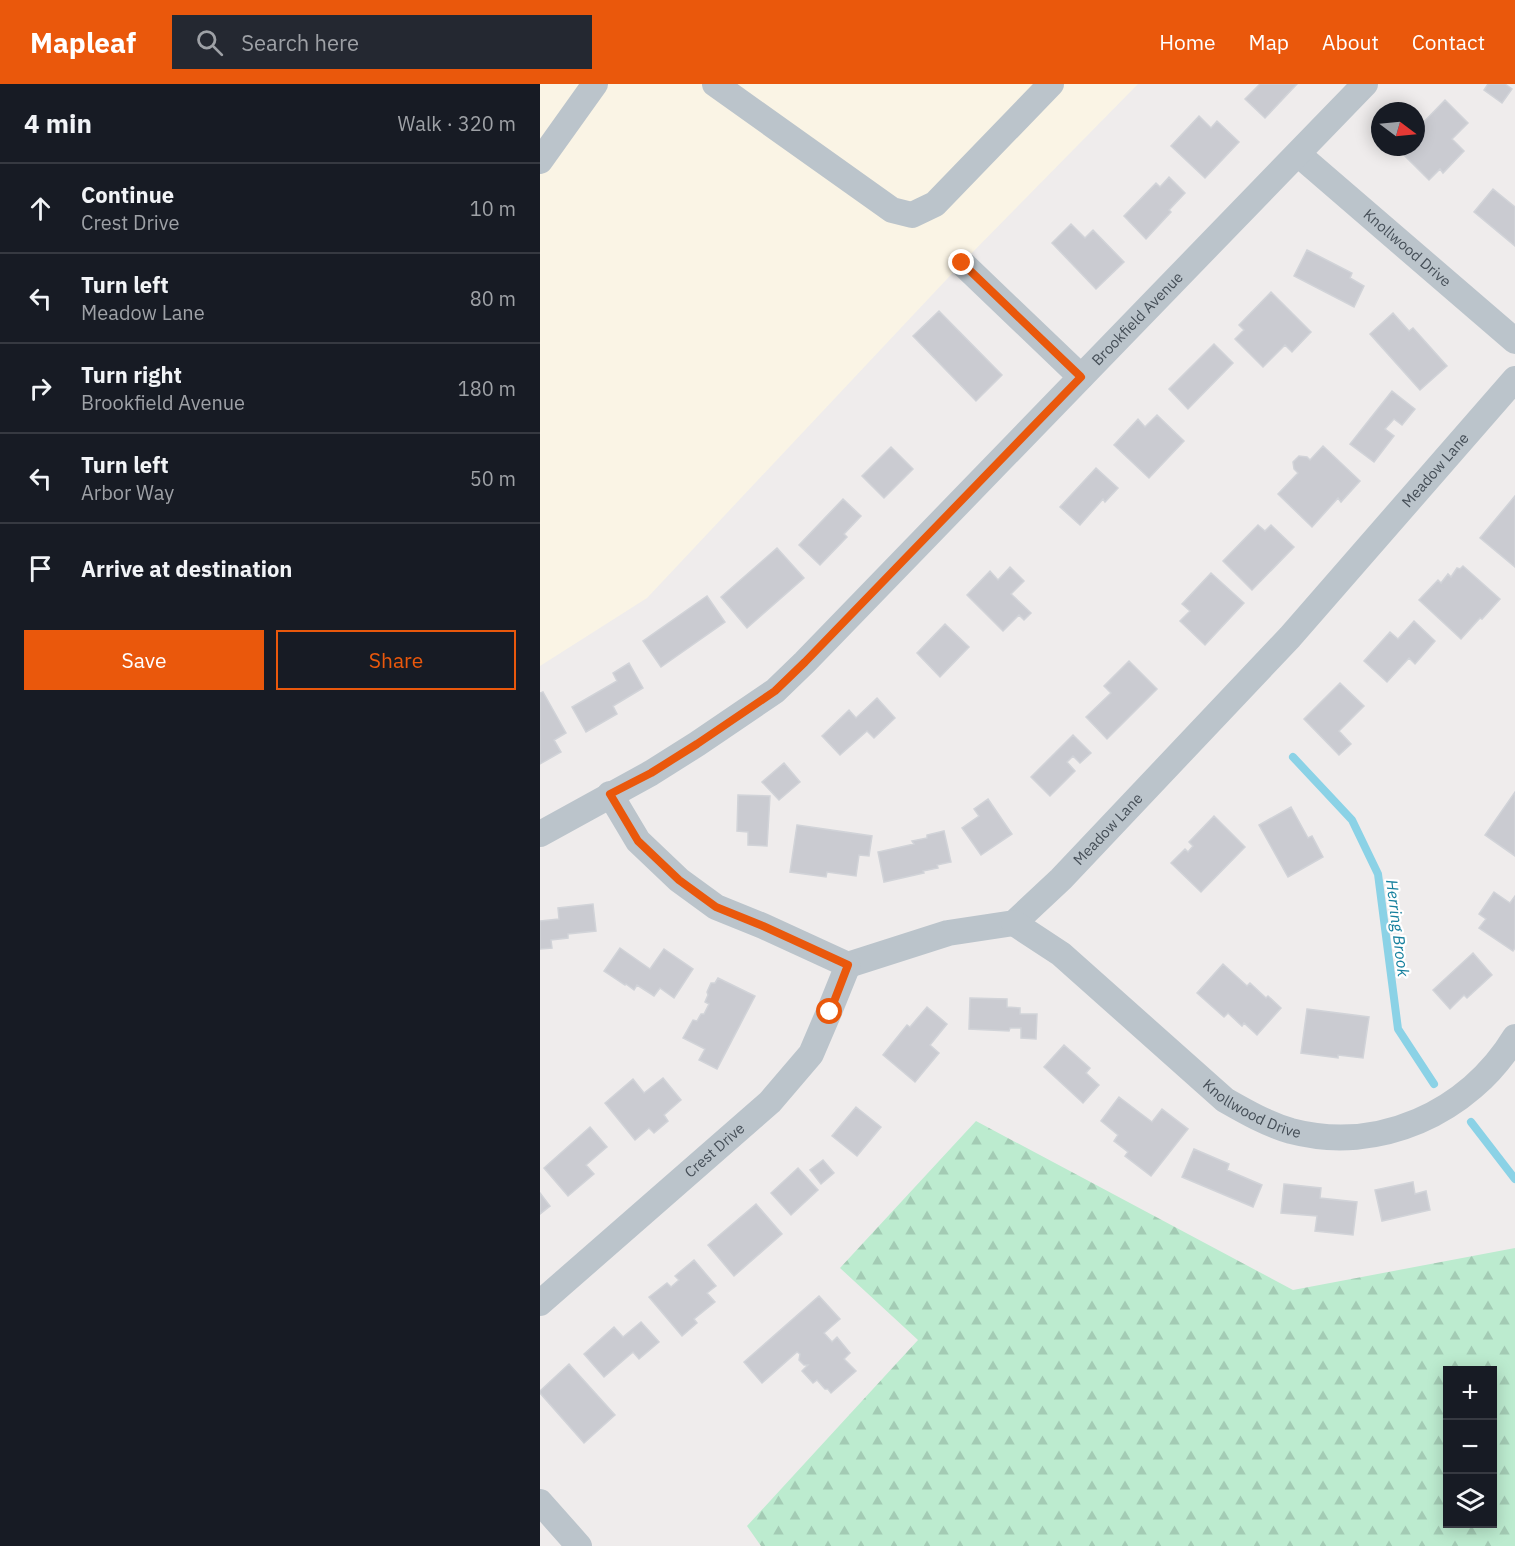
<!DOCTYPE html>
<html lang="en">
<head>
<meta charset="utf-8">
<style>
  :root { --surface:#171b24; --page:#242831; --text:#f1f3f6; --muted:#9ea1a6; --line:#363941; --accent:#ea580c }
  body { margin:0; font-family:"IBM Plex Sans",sans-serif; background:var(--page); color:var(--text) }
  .controls { position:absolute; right:18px; bottom:18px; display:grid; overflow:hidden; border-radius:0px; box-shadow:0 3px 15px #0003 }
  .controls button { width:54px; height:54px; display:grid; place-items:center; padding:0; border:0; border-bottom:2px solid var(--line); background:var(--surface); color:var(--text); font:30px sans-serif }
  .compass { position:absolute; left:831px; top:18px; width:54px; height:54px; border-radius:50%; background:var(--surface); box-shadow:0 3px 15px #0003; rotate:106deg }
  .stop { position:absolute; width:18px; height:18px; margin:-14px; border:4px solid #ea580c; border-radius:50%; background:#fff }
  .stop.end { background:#ea580c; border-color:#fff; box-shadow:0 2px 6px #0008 }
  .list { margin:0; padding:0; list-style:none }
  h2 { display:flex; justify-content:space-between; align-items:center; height:78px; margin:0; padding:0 24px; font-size:26px }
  h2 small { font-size:20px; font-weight:400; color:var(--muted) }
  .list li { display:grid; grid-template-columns:39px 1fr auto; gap:18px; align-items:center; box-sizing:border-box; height:90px; padding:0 24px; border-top:2px solid var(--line) }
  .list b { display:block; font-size:22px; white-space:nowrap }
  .list p { margin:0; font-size:20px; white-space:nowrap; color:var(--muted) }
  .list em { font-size:20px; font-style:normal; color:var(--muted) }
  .actions { display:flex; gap:12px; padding:18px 24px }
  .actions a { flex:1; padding:14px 0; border:2px solid var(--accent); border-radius:0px; text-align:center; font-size:21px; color:var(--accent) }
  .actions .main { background:var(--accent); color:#fff }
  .icon { flex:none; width:33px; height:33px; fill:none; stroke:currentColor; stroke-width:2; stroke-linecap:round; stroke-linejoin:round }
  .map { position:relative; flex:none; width:975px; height:1462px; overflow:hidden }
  header { display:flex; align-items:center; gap:36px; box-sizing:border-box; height:84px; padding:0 30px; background:var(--accent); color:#fff }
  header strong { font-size:28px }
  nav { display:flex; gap:33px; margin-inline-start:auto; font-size:21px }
  .search { width:420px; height:54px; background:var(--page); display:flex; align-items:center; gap:15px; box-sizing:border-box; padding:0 21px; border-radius:0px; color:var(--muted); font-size:22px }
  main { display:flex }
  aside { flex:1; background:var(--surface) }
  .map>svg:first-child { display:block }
  .commercial { fill:#faf4e5 }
  .forest { fill:url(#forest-firs); fill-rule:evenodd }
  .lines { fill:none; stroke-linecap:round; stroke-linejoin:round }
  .stream { stroke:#8bd2e6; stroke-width:8 }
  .building { fill:#cacbd1; stroke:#d1d3d8; stroke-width:1.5 }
  .minor { stroke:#bbc4cb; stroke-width:26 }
  .route { stroke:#ea580c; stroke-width:8 }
  .labels { text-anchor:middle; stroke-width:4.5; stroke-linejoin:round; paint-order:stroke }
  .street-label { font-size:15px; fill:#464f58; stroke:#fff }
  .water-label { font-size:16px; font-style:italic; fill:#147f9d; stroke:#fff }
</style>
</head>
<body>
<header>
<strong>Mapleaf</strong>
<div class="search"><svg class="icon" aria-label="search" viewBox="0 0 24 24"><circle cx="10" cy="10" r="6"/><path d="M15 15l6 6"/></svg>Search here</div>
<nav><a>Home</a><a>Map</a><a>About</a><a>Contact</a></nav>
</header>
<main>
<aside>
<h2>4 min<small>Walk · 320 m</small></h2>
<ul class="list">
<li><svg class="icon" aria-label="ahead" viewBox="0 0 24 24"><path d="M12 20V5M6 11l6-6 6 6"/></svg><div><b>Continue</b><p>Crest Drive</p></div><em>10 m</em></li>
<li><svg class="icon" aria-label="left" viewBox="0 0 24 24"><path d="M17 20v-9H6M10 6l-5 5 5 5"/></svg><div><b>Turn left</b><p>Meadow Lane</p></div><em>80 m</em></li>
<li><svg class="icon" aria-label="right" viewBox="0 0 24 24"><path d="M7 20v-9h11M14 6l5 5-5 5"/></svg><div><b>Turn right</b><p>Brookfield Avenue</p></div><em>180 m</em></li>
<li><svg class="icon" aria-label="left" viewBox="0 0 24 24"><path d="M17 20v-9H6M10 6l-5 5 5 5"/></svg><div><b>Turn left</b><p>Arbor Way</p></div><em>50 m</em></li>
<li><svg class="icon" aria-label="arrive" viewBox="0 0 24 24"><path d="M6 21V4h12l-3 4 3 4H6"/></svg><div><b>Arrive at destination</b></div></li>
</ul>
<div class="actions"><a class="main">Save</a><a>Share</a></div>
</aside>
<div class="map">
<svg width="975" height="1462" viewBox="0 0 975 1462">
  <defs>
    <pattern id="forest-firs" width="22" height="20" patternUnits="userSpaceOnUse" patternTransform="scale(1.5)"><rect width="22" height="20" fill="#bcebcf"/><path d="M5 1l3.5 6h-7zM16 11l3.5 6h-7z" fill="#a3cbb4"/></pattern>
  </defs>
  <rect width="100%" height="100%" fill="#efecec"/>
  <path class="commercial" d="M 0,0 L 598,0 L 422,179 L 107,514 L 0,582 Z"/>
  <path class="forest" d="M 436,1037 L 753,1206 L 975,1164 L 975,1462 L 221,1462 L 207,1442 L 378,1256 L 300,1184 ZM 908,1286 L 952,1286 L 952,1440 L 908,1440 Z"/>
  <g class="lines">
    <path class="stream" d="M 753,673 L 812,736 L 838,790 L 858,945 L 894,1000
      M 931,1038 L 975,1095"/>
  </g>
  <path class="building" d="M 720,0 L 757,0 L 725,34 L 705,15 Z
    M 948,0 L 965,0 L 972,5 L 962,19 L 944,6 Z
    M 905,16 L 928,39 L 912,55 L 924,67 L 903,89 L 900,85 L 889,96 L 858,65 L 859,63 L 876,63 L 876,46 Z
    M 659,32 L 671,44 L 677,37 L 699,58 L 665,94 L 631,62 Z
    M 629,93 L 645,109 L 629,126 L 631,128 L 606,155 L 584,132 L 616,99 L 620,103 Z
    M 953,105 L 975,123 L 975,162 L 934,128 Z
    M 531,140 L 545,154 L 553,146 L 584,178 L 556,205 L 512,159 Z
    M 767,166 L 812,189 L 810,194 L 824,202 L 814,223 L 754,192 Z
    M 731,208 L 771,248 L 752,268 L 745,261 L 723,283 L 695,255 L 704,246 L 699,241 Z
    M 399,227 L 462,291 L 436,317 L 373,252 Z
    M 853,229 L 869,247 L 873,244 L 907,282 L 880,306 L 830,250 Z
    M 674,260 L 693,279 L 648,325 L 629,305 Z
    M 852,307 L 875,325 L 862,341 L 854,335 L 845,345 L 854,352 L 834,378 L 810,360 Z
    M 617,331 L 644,357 L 609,394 L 574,361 L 598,335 L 605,343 Z
    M 783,362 L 820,397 L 801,418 L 798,414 L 772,443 L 738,410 L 758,389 L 754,385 L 753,378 L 759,372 L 767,373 L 770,376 Z
    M 351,363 L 373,385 L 344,414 L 322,392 Z
    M 556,384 L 578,404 L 565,418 L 563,415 L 540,441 L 520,423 Z
    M 975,412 L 975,483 L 940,454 Z
    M 303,415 L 321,432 L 304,450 L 307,453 L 280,481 L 259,461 Z
    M 718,441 L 725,447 L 731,441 L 754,463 L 712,506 L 683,477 Z
    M 237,464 L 264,494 L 207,544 L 181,513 Z
    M 923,482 L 960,515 L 942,535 L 940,534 L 921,555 L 879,516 L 898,496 L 901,499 L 908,490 L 911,493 L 917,484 L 920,485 Z
    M 470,483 L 484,497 L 471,510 L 491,529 L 484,536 L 479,531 L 463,547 L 427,511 L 450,487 L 458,496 Z
    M 671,489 L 704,519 L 665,561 L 640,537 L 650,527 L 642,520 Z
    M 167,512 L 185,538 L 121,583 L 103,557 Z
    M 874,537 L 895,557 L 875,580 L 869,574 L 847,598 L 824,577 L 850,548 L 858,555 Z
    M 405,540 L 429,563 L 400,593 L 377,569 Z
    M 589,577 L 617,605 L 567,655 L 546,633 L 571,609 L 564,602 Z
    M 89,579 L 103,604 L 73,622 L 77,630 L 46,648 L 32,623 L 77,597 L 73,589 Z
    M 800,599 L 824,622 L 799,647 L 811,660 L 799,671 L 764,635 Z
    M 3,608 L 26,649 L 14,656 L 21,668 L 0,680 L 0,609 Z
    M 337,614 L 355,634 L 334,654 L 327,647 L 300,671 L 282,652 L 309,626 L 316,634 Z
    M 533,651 L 551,669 L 540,679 L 533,672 L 527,678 L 535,687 L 510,712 L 491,693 Z
    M 244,679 L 260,698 L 239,716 L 222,698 Z
    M 975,708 L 975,772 L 945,751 Z
    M 198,711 L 230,712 L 227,762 L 208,761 L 208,748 L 197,747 Z
    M 448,715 L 472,750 L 441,771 L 422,744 L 439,732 L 434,725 Z
    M 751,723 L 768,754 L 772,752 L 783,773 L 748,793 L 719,741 Z
    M 674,732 L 705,763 L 661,808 L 631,779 L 645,765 L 648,768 L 653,762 L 649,758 Z
    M 257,741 L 332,752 L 329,772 L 319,771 L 316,792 L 287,788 L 286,793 L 250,788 Z
    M 404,747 L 411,778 L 397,781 L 398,784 L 383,787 L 384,789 L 344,798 L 338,768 L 374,760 L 372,757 L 387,754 L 387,751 Z
    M 954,808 L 970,819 L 975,812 L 975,864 L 973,867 L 939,844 L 946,835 L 939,830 Z
    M 53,820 L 56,847 L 28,850 L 28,854 L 11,856 L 12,864 L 0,865 L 0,837 L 19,835 L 18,824 Z
    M 80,864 L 110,885 L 124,865 L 153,885 L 134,914 L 120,904 L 114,912 L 97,901 L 94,906 L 86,900 L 85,901 L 64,887 Z
    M 933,869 L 952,891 L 927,914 L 924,911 L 910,925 L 893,906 Z
    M 683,880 L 707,902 L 710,899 L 726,914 L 728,912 L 741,924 L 717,951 L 704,939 L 702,942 L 688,929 L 684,933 L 657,909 Z
    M 178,894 L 215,912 L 177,985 L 159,976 L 165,965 L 143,954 L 153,936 L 157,937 L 161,930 L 164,930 L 169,920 L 165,918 L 168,911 L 167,908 L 171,899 L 175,899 Z
    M 430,914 L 467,915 L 467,923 L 480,924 L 480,930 L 497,930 L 496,955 L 481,954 L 481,944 L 470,944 L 469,947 L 429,945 Z
    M 387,923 L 407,940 L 390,961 L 399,969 L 375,998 L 343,971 L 367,941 L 370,943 Z
    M 767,925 L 829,933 L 823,974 L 798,971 L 798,974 L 761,969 Z
    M 524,961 L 550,984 L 546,989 L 559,1001 L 543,1019 L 504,983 Z
    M 123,994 L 141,1016 L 124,1031 L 128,1037 L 114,1049 L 109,1044 L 95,1056 L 65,1019 L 93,995 L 104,1009 Z
    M 579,1013 L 612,1038 L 622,1025 L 648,1045 L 611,1092 L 585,1072 L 588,1068 L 574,1057 L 578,1051 L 561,1037 Z
    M 316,1023 L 341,1043 L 317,1072 L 292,1052 Z
    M 50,1043 L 67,1063 L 46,1081 L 54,1090 L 28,1112 L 4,1084 Z
    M 654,1065 L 689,1080 L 687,1086 L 722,1101 L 713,1123 L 642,1093 Z
    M 283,1076 L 294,1089 L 281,1100 L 270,1086 Z
    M 258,1084 L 278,1106 L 251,1131 L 231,1109 Z
    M 873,1098 L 875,1110 L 886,1107 L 890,1126 L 842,1137 L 835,1106 Z
    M 744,1100 L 781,1104 L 780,1114 L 817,1118 L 813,1151 L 775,1147 L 777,1132 L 741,1129 Z
    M 0,1109 L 10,1122 L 0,1130 Z
    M 216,1120 L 242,1150 L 194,1192 L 168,1161 Z
    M 154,1176 L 176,1202 L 167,1209 L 175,1218 L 154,1235 L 157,1239 L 142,1252 L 109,1213 L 127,1199 L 131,1203 L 139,1196 L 135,1192 Z
    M 279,1212 L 300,1235 L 284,1249 L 292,1258 L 297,1253 L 310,1269 L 304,1275 L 316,1287 L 291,1309 L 288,1305 L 285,1305 L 277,1296 L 273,1299 L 262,1287 L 268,1281 L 264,1281 L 259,1276 L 260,1270 L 257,1268 L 222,1299 L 204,1278 Z
    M 101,1238 L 119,1258 L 99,1275 L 93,1268 L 64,1293 L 44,1270 L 74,1243 L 83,1253 Z
    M 29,1280 L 75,1331 L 44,1359 L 0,1309 L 0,1307 Z"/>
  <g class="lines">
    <g class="minor">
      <path d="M 175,0 L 352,126 L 372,131 L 395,120 L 511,0"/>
      <path id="s1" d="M 758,70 L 975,257"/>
      <path d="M 0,77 L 55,0"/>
      <path d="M 422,179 L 541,293"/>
      <path id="s2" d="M 70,710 L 98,757 L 139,796 L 176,823 L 223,842 L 308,881 L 408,849 L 474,839 L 521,795 L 750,553 L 975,295"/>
      <path id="s3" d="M 0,750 L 111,689 L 157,660 L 235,607 L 265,578 L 825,0"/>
      <path id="s4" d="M 474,839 L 521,870 L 685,1016 C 706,1028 727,1040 751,1047 C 838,1070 929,1029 975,953"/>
      <path id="s5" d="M 0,1219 L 230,1018 L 271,970 L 289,928 L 308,881"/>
      <path d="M 0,1418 L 39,1462"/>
    </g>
  </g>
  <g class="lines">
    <path class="route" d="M 290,928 L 308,881 L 223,842 L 176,823 L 139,796 L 98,757 L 70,710 L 111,689 L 157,660 L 235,607 L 265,578 L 541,293 L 422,179"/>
  </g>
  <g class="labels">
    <g class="street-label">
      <text dy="5" stroke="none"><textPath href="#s1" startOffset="144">Knollwood Drive</textPath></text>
      <text dy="5" stroke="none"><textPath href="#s3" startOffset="795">Brookfield Avenue</textPath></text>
      <text dy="5" stroke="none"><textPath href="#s2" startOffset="1092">Meadow Lane</textPath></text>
      <text dy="5" stroke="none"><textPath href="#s2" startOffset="606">Meadow Lane</textPath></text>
      <text dy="5" stroke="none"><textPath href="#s4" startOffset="304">Knollwood Drive</textPath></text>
      <text dy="5" stroke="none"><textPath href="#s5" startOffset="232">Crest Drive</textPath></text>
    </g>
    <g class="water-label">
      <text transform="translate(858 844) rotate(83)" y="6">Herring Brook</text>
    </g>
  </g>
</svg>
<div class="controls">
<button>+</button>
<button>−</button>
<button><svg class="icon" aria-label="layers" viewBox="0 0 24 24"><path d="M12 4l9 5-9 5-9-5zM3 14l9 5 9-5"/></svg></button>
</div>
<svg class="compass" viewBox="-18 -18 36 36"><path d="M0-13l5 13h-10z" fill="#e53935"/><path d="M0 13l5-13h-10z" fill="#9ea1a6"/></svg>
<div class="stop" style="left:290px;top:928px"></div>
<div class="stop end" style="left:422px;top:179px"></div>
</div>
</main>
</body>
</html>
